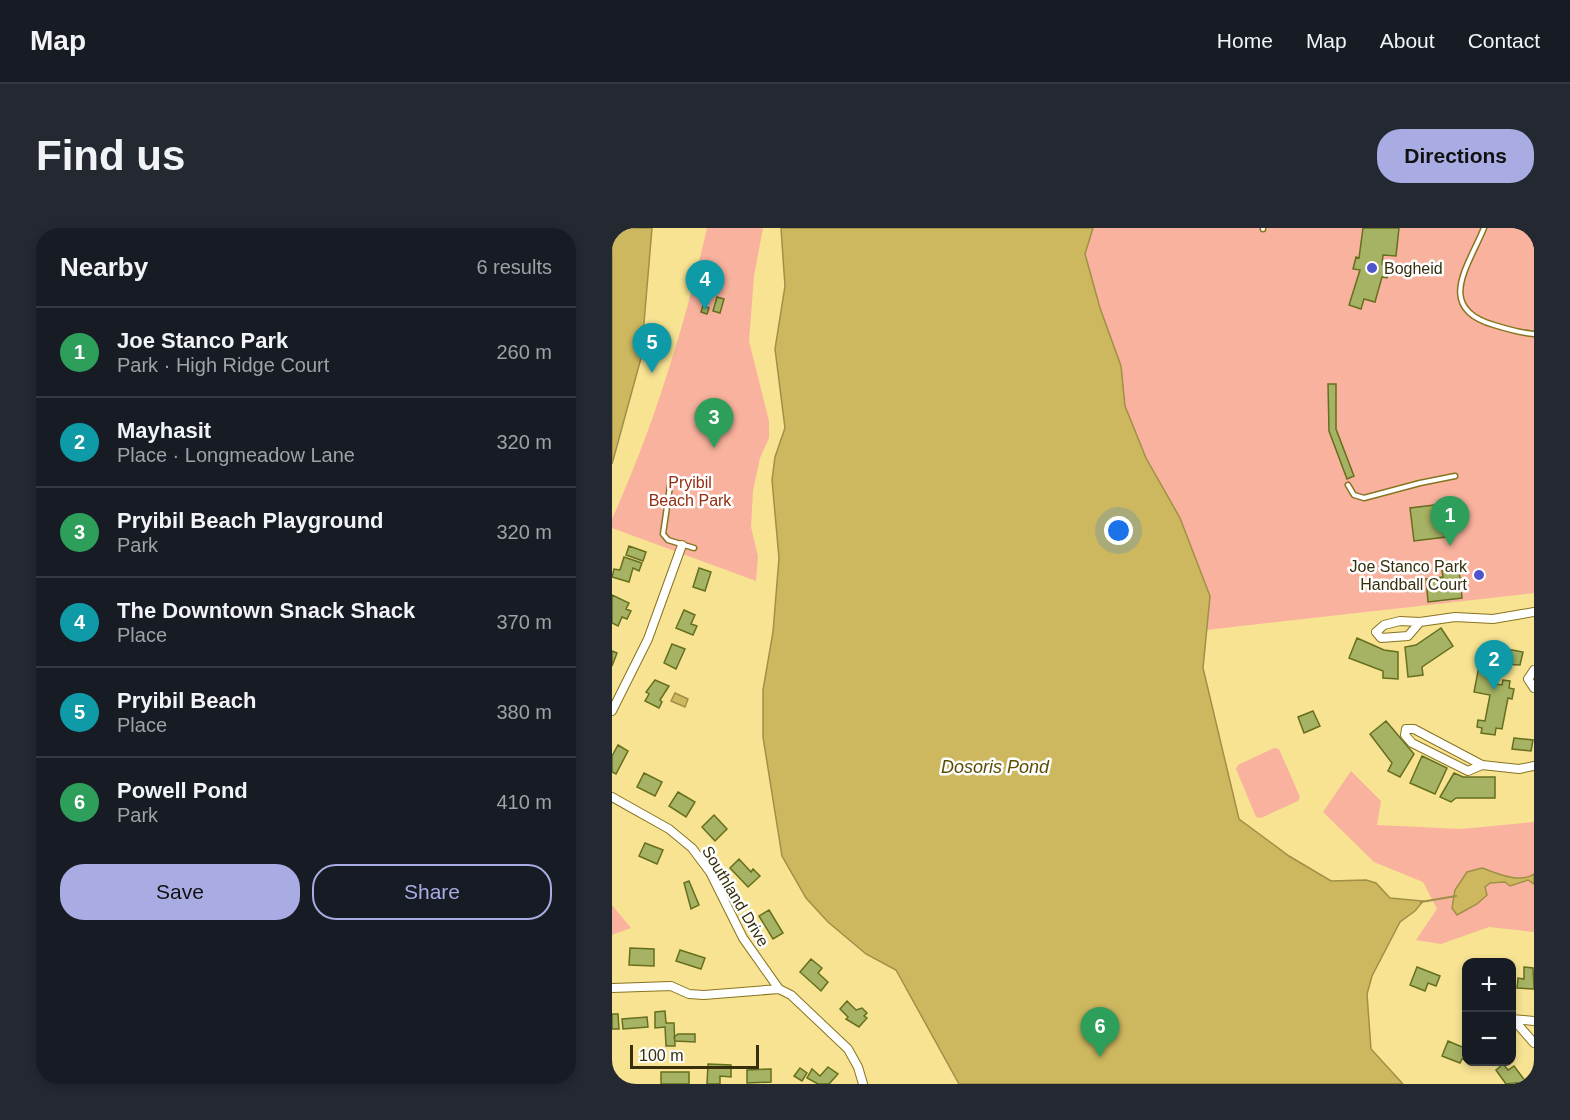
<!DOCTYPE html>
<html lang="en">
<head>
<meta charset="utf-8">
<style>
  :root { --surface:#171b24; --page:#242831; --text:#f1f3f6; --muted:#9ea1a6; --line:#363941; --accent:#a8ace3 }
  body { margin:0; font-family:Helvetica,sans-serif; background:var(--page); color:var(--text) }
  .controls { position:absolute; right:18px; bottom:18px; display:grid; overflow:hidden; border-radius:12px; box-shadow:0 3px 9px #0003 }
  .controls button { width:54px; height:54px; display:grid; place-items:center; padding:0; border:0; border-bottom:2px solid var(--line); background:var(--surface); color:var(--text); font:30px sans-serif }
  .scale { position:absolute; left:18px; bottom:15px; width:129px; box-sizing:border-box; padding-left:6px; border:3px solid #362e0c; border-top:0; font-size:16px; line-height:21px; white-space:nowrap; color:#362e0c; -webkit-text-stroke:4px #fff; paint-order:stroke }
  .you { position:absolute; left:507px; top:303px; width:21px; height:21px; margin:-15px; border:4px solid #fff; border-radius:50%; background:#1a73e8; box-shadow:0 0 0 9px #1a73e833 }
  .badge { display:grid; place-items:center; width:39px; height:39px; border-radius:50%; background:var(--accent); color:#fff; font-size:20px; font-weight:700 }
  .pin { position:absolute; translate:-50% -50px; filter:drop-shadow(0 2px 3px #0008) }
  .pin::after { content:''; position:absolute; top:32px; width:21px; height:18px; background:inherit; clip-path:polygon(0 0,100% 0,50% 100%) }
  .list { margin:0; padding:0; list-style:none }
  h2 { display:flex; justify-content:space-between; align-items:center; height:78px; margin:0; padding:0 24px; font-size:26px }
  h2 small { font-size:20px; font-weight:400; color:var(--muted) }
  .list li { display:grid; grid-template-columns:39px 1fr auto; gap:18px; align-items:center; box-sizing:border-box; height:90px; padding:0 24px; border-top:2px solid var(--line) }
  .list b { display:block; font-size:22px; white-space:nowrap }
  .list p { margin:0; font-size:20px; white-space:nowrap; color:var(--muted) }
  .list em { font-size:20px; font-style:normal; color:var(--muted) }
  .actions { display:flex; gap:12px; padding:18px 24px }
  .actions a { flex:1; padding:14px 0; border:2px solid var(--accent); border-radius:24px; text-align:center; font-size:21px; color:var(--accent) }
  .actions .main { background:var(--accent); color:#111 }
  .map { position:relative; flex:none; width:922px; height:856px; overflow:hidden; border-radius:24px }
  header { display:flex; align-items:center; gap:36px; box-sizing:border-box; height:84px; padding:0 30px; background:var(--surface); border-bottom:2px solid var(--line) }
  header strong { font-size:28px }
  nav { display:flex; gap:33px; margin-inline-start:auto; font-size:21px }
  .intro { display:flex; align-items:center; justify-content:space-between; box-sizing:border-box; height:144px; padding:0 36px }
  h1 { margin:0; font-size:42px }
  .button { padding:15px 27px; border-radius:24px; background:var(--accent); color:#111; font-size:21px; font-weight:700 }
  main { display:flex; gap:36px; padding:0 36px }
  aside { flex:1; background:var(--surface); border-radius:24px; box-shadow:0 3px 9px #0003 }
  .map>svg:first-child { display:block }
  .green { fill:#f9b29e }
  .water { fill:#ceb85f; stroke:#a08f46; stroke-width:1.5 }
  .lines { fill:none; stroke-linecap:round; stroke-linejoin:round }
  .stream { stroke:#a08f46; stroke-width:2 }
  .building { fill:#a6b264; stroke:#656f1d; stroke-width:1.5 }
  .service-casing { stroke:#87741e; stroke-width:7 }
  .minor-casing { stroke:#87741e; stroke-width:10 }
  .service { stroke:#fff; stroke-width:4 }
  .minor { stroke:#fff; stroke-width:8 }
  .poi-dot { fill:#4f55cb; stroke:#fff; stroke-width:2 }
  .labels { text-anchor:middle; stroke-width:5; stroke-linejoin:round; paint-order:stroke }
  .poi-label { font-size:16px; fill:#362e0c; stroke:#fff; text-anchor:start }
  .park-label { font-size:16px; fill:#932d0f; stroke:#fff }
  .street-label { font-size:16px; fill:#362e0c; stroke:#fff }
  .water-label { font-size:18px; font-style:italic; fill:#5c4d04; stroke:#fff }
</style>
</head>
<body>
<header>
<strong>Map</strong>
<nav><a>Home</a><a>Map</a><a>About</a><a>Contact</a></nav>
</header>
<div class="intro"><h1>Find us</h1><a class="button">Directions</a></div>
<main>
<aside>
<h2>Nearby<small>6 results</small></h2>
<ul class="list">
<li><span class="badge" style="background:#2e9e5b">1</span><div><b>Joe Stanco Park</b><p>Park · High Ridge Court</p></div><em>260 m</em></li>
<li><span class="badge" style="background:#0f9aa8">2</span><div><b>Mayhasit</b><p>Place · Longmeadow Lane</p></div><em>320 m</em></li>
<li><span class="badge" style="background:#2e9e5b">3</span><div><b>Pryibil Beach Playground</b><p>Park</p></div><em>320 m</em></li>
<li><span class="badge" style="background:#0f9aa8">4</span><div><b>The Downtown Snack Shack</b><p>Place</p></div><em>370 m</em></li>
<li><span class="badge" style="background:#0f9aa8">5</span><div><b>Pryibil Beach</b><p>Place</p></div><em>380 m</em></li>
<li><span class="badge" style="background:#2e9e5b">6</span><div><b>Powell Pond</b><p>Park</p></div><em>410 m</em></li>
</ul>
<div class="actions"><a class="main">Save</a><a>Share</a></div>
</aside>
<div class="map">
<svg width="922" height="856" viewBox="0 0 922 856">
  <rect width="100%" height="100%" fill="#f7e392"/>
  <path class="green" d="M 95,0 L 151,0 L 142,48 L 137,113 L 157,193 L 157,210 L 148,230 L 141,263 L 139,299 L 146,328 L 144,353 L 0,300 L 0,291 C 41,201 73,97 95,0 Z
    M 481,0 L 922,0 L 922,365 L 594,402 L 598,368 L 568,290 L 534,230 L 513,178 L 509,138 L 488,80 L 473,26 Z
    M 662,520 L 667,521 L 688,569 L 686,573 L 649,590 L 644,589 L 624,541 L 626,537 Z
    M 739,543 L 769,573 L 765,597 L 849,601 L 922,594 L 922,646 C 906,655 885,646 870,640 L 845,687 L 865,676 L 873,659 L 878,655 L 917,652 L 922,656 L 922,704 L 877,699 L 829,716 L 804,712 L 825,681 L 811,654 L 762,634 L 711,584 Z
    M 0,677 L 19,700 L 0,707 Z"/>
  <path class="water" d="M 0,0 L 40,0 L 29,130 L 0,236 Z
    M 169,0 L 481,0 L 473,26 L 488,80 L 509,138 L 513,178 L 534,230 L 568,290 L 598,368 L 591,440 L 627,591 L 677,628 L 719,653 L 754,652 L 764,655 L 778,670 L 811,673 L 803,683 L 788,694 L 760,748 L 755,766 L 759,821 L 791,856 L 347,856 L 284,742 L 254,726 L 216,694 L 194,670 L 170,628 L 151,509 L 151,462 L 161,404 L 167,330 L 160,252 L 163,229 L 173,200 L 163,121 L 173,58 Z
    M 63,465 L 76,471 L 73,479 L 59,473 Z
    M 870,640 C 885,645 907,656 922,646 L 922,656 L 916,652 L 898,658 L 893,654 L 878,655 L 873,659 L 875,667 L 865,676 L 845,687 L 840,680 L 843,662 L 855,644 Z"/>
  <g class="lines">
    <path class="stream" d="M 809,674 L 844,668"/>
  </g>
  <path class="building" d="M 751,0 L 787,0 L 784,28 L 771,27 L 770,36 L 779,39 L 775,50 L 770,49 L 763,74 L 752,71 L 749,81 L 737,77 L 748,42 L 741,41 L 744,29 L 747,30 Z
    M 105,69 L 112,71 L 108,85 L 101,83 Z
    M 91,78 L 97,80 L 95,86 L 89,84 Z
    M 716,156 L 724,156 L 724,201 L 742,248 L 735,251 L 717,203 Z
    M 830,276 L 834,309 L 802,313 L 798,280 Z
    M 17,318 L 34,324 L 31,333 L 14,327 Z
    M 12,329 L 30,335 L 27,343 L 21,340 L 17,354 L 0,349 L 2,341 L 8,342 Z
    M 87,340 L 99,344 L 93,363 L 81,359 Z
    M 847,341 L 850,370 L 816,374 L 814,351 L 831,349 L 830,343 Z
    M 0,367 L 17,375 L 14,381 L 19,383 L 15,391 L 10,389 L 6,398 L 0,395 Z
    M 72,382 L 83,387 L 79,396 L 85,398 L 81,407 L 64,400 Z
    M 829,400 L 841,418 L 810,439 L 811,447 L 796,449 L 793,419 L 804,417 Z
    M 745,410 L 772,422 L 786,424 L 786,451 L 771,450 L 771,443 L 737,430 Z
    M 60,416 L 73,421 L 64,441 L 52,435 Z
    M 879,418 L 911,424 L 908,437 L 887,436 L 884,456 L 890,457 L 891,452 L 898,453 L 897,460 L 902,461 L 900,471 L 896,470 L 890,501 L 884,500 L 883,507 L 869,505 L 870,500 L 865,499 L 866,492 L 873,493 L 878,467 L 862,464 L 870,423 L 878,424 Z
    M 0,423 L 5,425 L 0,438 Z
    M 43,452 L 57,458 L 48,472 L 50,474 L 47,480 L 33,473 L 37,466 L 34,464 Z
    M 701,483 L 708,498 L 692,505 L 686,489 Z
    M 774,493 L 802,526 L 788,549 L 776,543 L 780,535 L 758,506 Z
    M 902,510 L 921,512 L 919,523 L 900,521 Z
    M 6,517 L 16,523 L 4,546 L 0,544 L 0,528 Z
    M 810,528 L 835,540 L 823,566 L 798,555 Z
    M 32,545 L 50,554 L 43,568 L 25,559 Z
    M 842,545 L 851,549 L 883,549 L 883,570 L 844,570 L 839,574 L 828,569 Z
    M 66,564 L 83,574 L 74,589 L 57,578 Z
    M 102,587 L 115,601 L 103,613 L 90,599 Z
    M 33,615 L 51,622 L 45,636 L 27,628 Z
    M 127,631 L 139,644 L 141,641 L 148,648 L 136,659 L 118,640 Z
    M 77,653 L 87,677 L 79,681 L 72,655 Z
    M 157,682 L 171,705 L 161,711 L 147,688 Z
    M 18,720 L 42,721 L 42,738 L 17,737 Z
    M 68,722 L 93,730 L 89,741 L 64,733 Z
    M 199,731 L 210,740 L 206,745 L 216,754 L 209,763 L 188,744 Z
    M 805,739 L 828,748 L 824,758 L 816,755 L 813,763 L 798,757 Z
    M 912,739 L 921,740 L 922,761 L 905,760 L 906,750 L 912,751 Z
    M 235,773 L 244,782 L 250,780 L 255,785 L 252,788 L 255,790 L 247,799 L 234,791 L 236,789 L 228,781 Z
    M 53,783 L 54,795 L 62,795 L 63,818 L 54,818 L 53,799 L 43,800 L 43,784 Z
    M 0,786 L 6,786 L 7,801 L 0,801 Z
    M 35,789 L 36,799 L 11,801 L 10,791 Z
    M 66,806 L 83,806 L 83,814 L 63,813 L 62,809 Z
    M 836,813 L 855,821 L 855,832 L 850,831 L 848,835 L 830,828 Z
    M 96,836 L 119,837 L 119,849 L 108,848 L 108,856 L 95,856 Z
    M 891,836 L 896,842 L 902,838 L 914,854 L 894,856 L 884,842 Z
    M 216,839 L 226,846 L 217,856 L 206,856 L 195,850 L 200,841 L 208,848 Z
    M 188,840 L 195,845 L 190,853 L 182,848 Z
    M 159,841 L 159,854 L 135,855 L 135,842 Z
    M 49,844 L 77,844 L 77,856 L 49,856 Z"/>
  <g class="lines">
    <defs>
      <path id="service" d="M 872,0 C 856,39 823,80 882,97 C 895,101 908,105 922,106
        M 651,1 L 651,0
        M 736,257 L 742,267 L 752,270 L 808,255 L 843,248
        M 58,258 L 51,306 L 56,312 L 82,320"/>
      <path id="minor" d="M 808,394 L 796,408 L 769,410 L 764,404 L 772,397 L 788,393 L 808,394 L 843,389 L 881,391 L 922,384
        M 922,442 L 916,451 L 922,460
        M 0,483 L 36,411 L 70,317
        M 870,537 L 856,543 L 800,515 L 793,507 L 794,501 L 802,501 L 870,537 L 907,541 L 922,538
        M 0,569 L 57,601 L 80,620 L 98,644 L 131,710 L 167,761 L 179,767 L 236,821 L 246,839 L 251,856
        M 0,760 L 59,758 L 77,766 L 92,767 L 167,761
        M 900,791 L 922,793
        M 901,791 L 922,815"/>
    </defs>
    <use href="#service" class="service-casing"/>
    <use href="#minor" class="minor-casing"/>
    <use href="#service" class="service"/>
    <use href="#minor" class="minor"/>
  </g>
  <g class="poi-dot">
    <circle cx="760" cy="40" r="6"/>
    <circle cx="867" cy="347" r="6"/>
  </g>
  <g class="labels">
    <g class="poi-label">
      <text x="772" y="46">Bogheid</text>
      <text x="855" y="344" text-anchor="end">Joe Stanco Park<tspan x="855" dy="18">Handball Court</tspan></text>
    </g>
    <g class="park-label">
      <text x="78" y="260">Pryibil<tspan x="78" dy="18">Beach Park</tspan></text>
    </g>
    <g class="street-label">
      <text transform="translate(124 668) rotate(59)" y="6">Southland Drive</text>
    </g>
    <g class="water-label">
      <text x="383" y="545">Dosoris Pond</text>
    </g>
  </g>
</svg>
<div class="controls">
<button>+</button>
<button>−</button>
</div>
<div class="scale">100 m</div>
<div class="you"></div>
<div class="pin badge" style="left:838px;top:318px;background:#2e9e5b">1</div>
<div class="pin badge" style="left:882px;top:462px;background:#0f9aa8">2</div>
<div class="pin badge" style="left:102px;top:220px;background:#2e9e5b">3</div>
<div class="pin badge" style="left:93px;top:82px;background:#0f9aa8">4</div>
<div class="pin badge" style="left:40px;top:145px;background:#0f9aa8">5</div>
<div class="pin badge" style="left:488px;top:829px;background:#2e9e5b">6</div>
</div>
</main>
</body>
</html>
